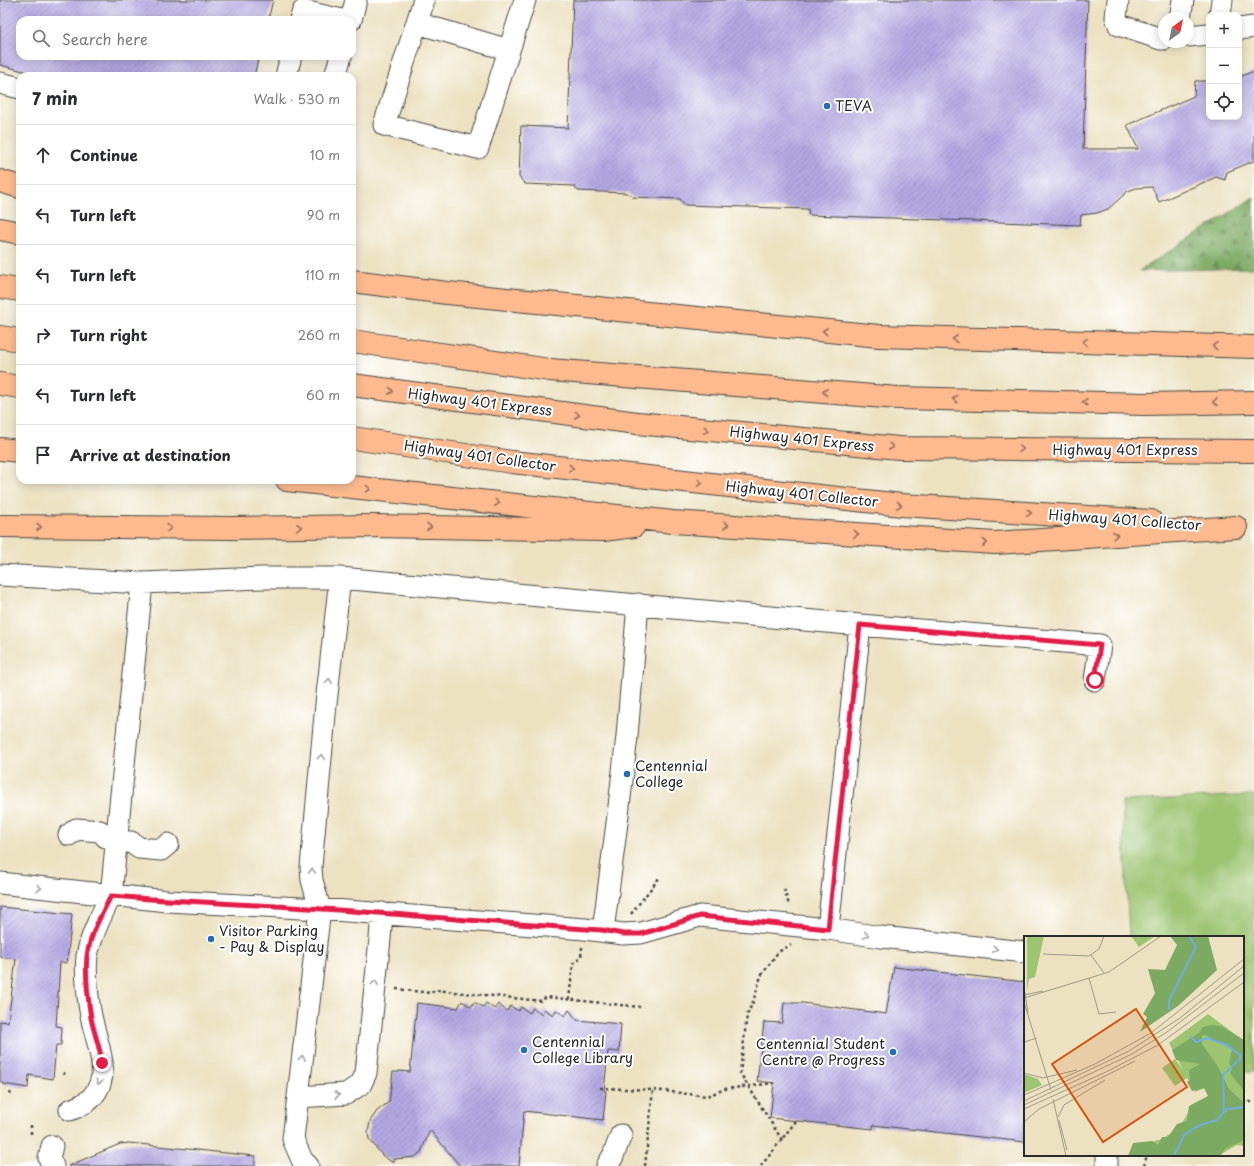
<!DOCTYPE html>
<html lang="en">
<head>
<meta charset="utf-8">
<style>
  :root { --surface:#fff; --page:#f7f7f7; --text:#2b2b33; --muted:#7c7c81; --line:#e1e1e2 }
  body { margin:0; font-family:"Playpen Sans",sans-serif; background:var(--page); color:var(--text) }
  .controls { position:absolute; right:12px; top:12px; display:grid; overflow:hidden; border-radius:8px; box-shadow:0 2px 10px #0003 }
  .controls button { width:36px; height:36px; display:grid; place-items:center; padding:0; border:0; border-bottom:1px solid var(--line); background:var(--surface); color:var(--text); font:20px sans-serif }
  .compass { position:absolute; left:1158px; top:12px; width:36px; height:36px; border-radius:50%; background:var(--surface); box-shadow:0 2px 10px #0003; rotate:33deg }
  .stop { position:absolute; width:12px; height:12px; margin:-9px; border:3px solid #e11d48; border-radius:50%; background:#fff }
  .stop.end { background:#e11d48; border-color:#fff; box-shadow:0 1px 4px #0008 }
  .list { margin:0; padding:0; list-style:none }
  h2 { display:flex; justify-content:space-between; align-items:center; height:52px; margin:0; padding:0 16px; font-size:17px }
  h2 small { font-size:13px; font-weight:400; color:var(--muted) }
  .list li { display:grid; grid-template-columns:26px 1fr auto; gap:12px; align-items:center; box-sizing:border-box; height:60px; padding:0 16px; border-top:1px solid var(--line) }
  .list b { display:block; font-size:15px; white-space:nowrap }
  .list em { font-size:13px; font-style:normal; color:var(--muted) }
  .icon { flex:none; width:22px; height:22px; fill:none; stroke:currentColor; stroke-width:2; stroke-linecap:round; stroke-linejoin:round }
  .map { position:relative; flex:none; width:1254px; height:1166px; overflow:hidden }
  .search { position:absolute; background:var(--surface); box-shadow:0 2px 10px #0003; left:16px; top:16px; width:340px; height:44px; display:flex; align-items:center; gap:10px; box-sizing:border-box; padding:0 14px; border-radius:12px; color:var(--muted); font-size:15px }
  .panel { position:absolute; background:var(--surface); box-shadow:0 2px 10px #0003; left:16px; top:72px; width:340px; height:412px; border-radius:12px }
  .map>svg:first-child { display:block }
  .green { fill:#9cc471; stroke:#64784e }
  .forest { fill:url(#forest-firs); stroke:#546a47 }
  .building { fill:url(#building-hatch) }
  .lines { fill:none; stroke-linecap:round; stroke-linejoin:round }
  .minor-casing { stroke:#484642; stroke-width:23 }
  .highway-casing { stroke:#484642; stroke-width:24 }
  .path { stroke:#484642; stroke-width:2.5; stroke-dasharray:3 3; stroke-linecap:butt }
  .minor { stroke:#fff; stroke-width:21 }
  .highway { stroke:#fcba8e; stroke-width:22 }
  .oneway { stroke:#94725c }
  .oneway2 { stroke:#a0a0a0 }
  .route { stroke:#e11d48; stroke-width:5 }
  .poi-dot { fill:#1f6fb2; stroke:#fff; stroke-width:1.5 }
  .labels { text-anchor:middle; stroke-width:4; stroke-linejoin:round; paint-order:stroke }
  .poi-label { font-size:14px; fill:#2b2b2b; stroke:#fff; text-anchor:start }
  .street-label { font-size:14px; fill:#2b2b2b; stroke:#fff }
  .inset-river { fill:none; stroke:#70ade2; stroke-width:2 }
  .inset-road { fill:none; stroke:#9f9986; stroke-width:1 }
  .view { fill:#d5540f; fill-opacity:0.15; stroke:#d5540f; stroke-width:2 }
  .inset-edge { fill:none; stroke:#2b2b2b; stroke-width:2 }
</style>
</head>
<body>
<div class="map">
<svg width="1254" height="1166" viewBox="0 0 1254 1166">
  <defs>
    <pattern id="forest-firs" width="22" height="20" patternUnits="userSpaceOnUse"><rect width="22" height="20" fill="#7daa63"/><path d="M5 1l3.5 6h-7zM16 11l3.5 6h-7z" fill="#678b52"/></pattern>
    <pattern id="building-hatch" width="6" height="6" patternUnits="userSpaceOnUse"><rect width="6" height="6" fill="#b3a8e3"/><path d="M-1 1l2-2M0 6l6-6M5 7l2-2" fill="none" stroke="#9289b8"/></pattern>
  </defs>
  <rect width="100%" height="100%" fill="#fff"/>
  <filter id="ink" filterUnits="userSpaceOnUse"><feTurbulence type="fractalNoise" baseFrequency=".025" numOctaves="2"/><feDisplacementMap in="SourceGraphic" scale="8" xChannelSelector="R" yChannelSelector="G"/><feConvolveMatrix kernelMatrix="1 2 1 2 8 2 1 2 1" color-interpolation-filters="sRGB"/></filter>
  <filter id="wash" filterUnits="userSpaceOnUse"><feTurbulence type="fractalNoise" baseFrequency=".012" numOctaves="4" result="noise"/><feDisplacementMap in="SourceGraphic" scale="16" xChannelSelector="R" yChannelSelector="G"/><feGaussianBlur stdDeviation="0.9" result="paint"/><feColorMatrix in="noise" values="0 0 0 0 0 0 0 0 0 0 0 0 0 0 0 0 0 1.4 0 .05"/><feComposite in="paint" operator="in"/></filter>
  <g filter="url(#wash)">
    <rect width="100%" height="100%" fill="#ece2c2"/>
    <path class="green" d="M 1254,795 L 1254,1072 L 1243,1072 L 1243,937 L 1129,937 L 1122,801 Z"/>
    <path class="forest" d="M 1254,197 L 1254,268 L 1139,271 Z"/>
    <g id="blocks">
      <path class="building" d="M 0,0 L 273,0 L 268,20 L 20,20 L 20,56 L 259,56 L 254,76 L 43,76 L 0,65 Z
        M 573,0 L 1088,0 L 1083,149 L 1138,149 L 1127,125 L 1194,96 L 1195,81 L 1209,81 L 1209,117 L 1239,117 L 1239,77 L 1254,71 L 1254,161 L 1227,172 L 1225,180 L 1216,177 L 1159,202 L 1152,187 L 1136,188 L 1128,191 L 1108,209 L 1097,213 L 1081,215 L 1080,225 L 809,215 L 808,209 L 685,205 L 680,199 L 632,197 L 628,193 L 578,191 L 574,186 L 525,184 L 519,177 L 521,126 L 568,128 Z
        M 0,907 L 72,914 L 67,963 L 60,962 L 56,1026 L 62,1027 L 61,1045 L 56,1045 L 53,1079 L 29,1075 L 28,1088 L 3,1084 L 2,1082 L 0,1082 L 0,1021 L 8,1022 L 16,959 L 0,957 Z
        M 894,967 L 1025,982 L 1025,1142 L 873,1125 L 873,1129 L 770,1118 L 774,1083 L 757,1081 L 764,1022 L 782,1023 L 784,1003 L 803,1003 L 886,1014 Z
        M 462,1001 L 471,1007 L 474,1002 L 483,1007 L 486,1003 L 495,1009 L 498,1004 L 507,1011 L 510,1006 L 519,1011 L 521,1007 L 530,1013 L 533,1008 L 542,1014 L 544,1009 L 553,1015 L 556,1010 L 565,1016 L 569,1010 L 577,1020 L 621,1024 L 619,1052 L 608,1051 L 604,1091 L 606,1091 L 603,1120 L 524,1111 L 519,1166 L 460,1166 L 430,1130 L 421,1152 L 415,1157 L 395,1159 L 393,1163 L 382,1155 L 369,1139 L 368,1133 L 370,1121 L 377,1111 L 389,1102 L 393,1072 L 399,1072 L 399,1071 L 410,1072 L 417,1003 L 458,1008 Z
        M 129,1143 L 255,1156 L 255,1166 L 68,1166 L 120,1144 Z"/>
    </g>
  </g>
  <g filter="url(#ink)">
    <use href="#blocks" fill-opacity="0" stroke="#484642" stroke-width="1"/>
    <g class="lines">
      <defs>
        <path id="minor" d="M 424,0 L 384,125 L 478,148 L 525,0
          M 1118,0 L 1116,17 L 1119,25 L 1161,39 L 1164,39
          M 1220,15 L 1222,0
          M 1180,18 L 1183,0
          M 300,20 L 303,11 L 342,20
          M 351,20 L 356,0
          M 417,23 L 509,50
          M 1239,29 L 1254,27
          M 1188,36 L 1209,34
          M 286,76 L 291,56
          M 335,76 L 341,56
          M 0,83 L 20,88
          M 0,575 L 142,583 L 261,578 L 340,578 L 860,625 L 828,929
          M 860,625 L 1100,645 L 1095,680
          M 69,835 L 76,829 L 100,831 L 106,837 L 116,837
          M 116,841 L 131,842 L 139,848 L 161,850 L 168,844
          M 0,883 L 167,901 L 320,909 L 585,929 L 623,934 L 641,933 L 700,916 L 828,929 L 881,937 L 1025,952
          M 603,931 L 618,815 L 627,736 L 638,604
          M 298,1097 L 346,1094 L 361,1084 L 366,1073 L 380,939 L 382,913
          M 70,1110 C 78,1107 88,1103 93,1096 C 112,1073 97,1045 92,1020 C 88,1004 85,972 87,956 C 91,935 101,915 111,896 L 142,583
          M 52,1146 L 49,1158 L 53,1166
          M 308,1166 L 302,1160 L 293,1139 L 320,909 L 312,880 L 311,867 L 326,704 L 340,578
          M 607,1166 L 613,1156 L 621,1135
          M 1107,1166 L 1107,1155"/>
        <path id="highway" d="M 0,181 L 20,187
          M 0,229 L 20,233
          M 352,281 L 447,293 L 879,336 L 1254,347
          M 0,287 L 20,290
          M 0,337 L 20,340
          M 352,341 L 550,370 L 898,398 L 1145,404 L 1254,402
          M 0,384 L 20,387
          M 352,385 L 637,423 L 899,448 L 1254,451
          M 352,438 L 512,462 L 902,505 L 1151,521
          M 0,449 L 20,451
          M 287,480 L 673,522 L 995,543 L 1236,527
          M 0,526 L 233,528 L 372,526 L 603,530 L 634,526"/>
      </defs>
      <use href="#minor" class="minor-casing"/>
      <use href="#highway" class="highway-casing"/>
      <path class="path" d="M 784,889 L 789,905
        M 631,914 L 660,877
        M 396,989 L 431,993 L 435,990 L 542,1001 L 546,997 L 640,1007
        M 569,1000 L 573,964 L 581,957 L 582,947
        M 64,1075 L 64,1072
        M 600,1088 L 653,1090 L 707,1096 L 725,1089 L 774,1083
        M 10,1095 L 11,1091
        M 1243,1102 L 1254,1102
        M 31,1134 L 31,1125
        M 782,1140 L 740,1073 L 747,1015 L 753,1002 L 761,976 L 778,952 L 791,945
        M 645,1166 L 653,1090
        M 761,1166 L 796,1121
        M 1144,1166 L 1147,1155"/>
      <use href="#minor" class="minor"/>
      <use href="#highway" class="highway"/>
    </g>
    <defs><path id="oneway-chevron" d="M-2-3.5L2.5 0L-2 3.5" fill="none" stroke-width="1.6" stroke-linecap="round" stroke-linejoin="round"/></defs>
    <g class="oneway">
      <use href="#oneway-chevron" transform="translate(825 331) rotate(-174)"/>
      <use href="#oneway-chevron" transform="translate(955 339) rotate(-178)"/>
      <use href="#oneway-chevron" transform="translate(1085 342) rotate(-178)"/>
      <use href="#oneway-chevron" transform="translate(1215 346) rotate(-178)"/>
      <use href="#oneway-chevron" transform="translate(391 391) rotate(7)"/>
      <use href="#oneway-chevron" transform="translate(825 392) rotate(-175)"/>
      <use href="#oneway-chevron" transform="translate(955 399) rotate(-179)"/>
      <use href="#oneway-chevron" transform="translate(1085 402) rotate(-179)"/>
      <use href="#oneway-chevron" transform="translate(1215 402) rotate(179)"/>
      <use href="#oneway-chevron" transform="translate(577 415) rotate(7)"/>
      <use href="#oneway-chevron" transform="translate(706 430) rotate(6)"/>
      <use href="#oneway-chevron" transform="translate(891 447) rotate(6)"/>
      <use href="#oneway-chevron" transform="translate(1021 449) rotate(1)"/>
      <use href="#oneway-chevron" transform="translate(571 468) rotate(6)"/>
      <use href="#oneway-chevron" transform="translate(700 483) rotate(6)"/>
      <use href="#oneway-chevron" transform="translate(368 489) rotate(6)"/>
      <use href="#oneway-chevron" transform="translate(497 503) rotate(6)"/>
      <use href="#oneway-chevron" transform="translate(899 505) rotate(6)"/>
      <use href="#oneway-chevron" transform="translate(1029 513) rotate(4)"/>
      <use href="#oneway-chevron" transform="translate(726 525) rotate(4)"/>
      <use href="#oneway-chevron" transform="translate(39 527) rotate(1)"/>
      <use href="#oneway-chevron" transform="translate(299 527) rotate(-1)"/>
      <use href="#oneway-chevron" transform="translate(429 527) rotate(1)"/>
      <use href="#oneway-chevron" transform="translate(169 528) rotate(1)"/>
      <use href="#oneway-chevron" transform="translate(856 534) rotate(4)"/>
      <use href="#oneway-chevron" transform="translate(1115 535) rotate(-4)"/>
      <use href="#oneway-chevron" transform="translate(985 543) rotate(4)"/>
    </g>
    <g class="oneway2">
      <use href="#oneway-chevron" transform="translate(329 681) rotate(-84)"/>
      <use href="#oneway-chevron" transform="translate(321 757) rotate(-85)"/>
      <use href="#oneway-chevron" transform="translate(312 871) rotate(-91)"/>
      <use href="#oneway-chevron" transform="translate(39 888) rotate(6)"/>
      <use href="#oneway-chevron" transform="translate(866 935) rotate(9)"/>
      <use href="#oneway-chevron" transform="translate(995 949) rotate(6)"/>
      <use href="#oneway-chevron" transform="translate(375 983) rotate(-83)"/>
      <use href="#oneway-chevron" transform="translate(302 1058) rotate(-83)"/>
      <use href="#oneway-chevron" transform="translate(99 1082) rotate(106)"/>
      <use href="#oneway-chevron" transform="translate(337 1095) rotate(-4)"/>
    </g>
  </g>
  <g class="lines" filter="url(#ink)">
    <path class="route" d="M 102,1063 C 100,1047 94,1033 91,1018 C 88,999 85,975 87,956 C 90,935 101,915 111,896 C 181,902 252,904 322,909 C 416,915 509,924 602,930 L 623,934 L 641,934 L 700,916 L 828,929 L 860,625 L 1100,645 L 1095,680"/>
  </g>
  <g class="poi-dot">
    <circle cx="827" cy="106" r="4"/>
    <circle cx="627" cy="774" r="4"/>
    <circle cx="211" cy="939" r="4"/>
    <circle cx="524" cy="1050" r="4"/>
    <circle cx="893" cy="1052" r="4"/>
  </g>
  <g class="labels">
    <g class="poi-label">
      <text x="835" y="111">TEVA</text>
      <text x="635" y="771">Centennial<tspan x="635" dy="16">College</tspan></text>
      <text x="219" y="936">Visitor Parking<tspan x="219" dy="16">- Pay &amp; Display</tspan></text>
      <text x="532" y="1047">Centennial<tspan x="532" dy="16">College Library</tspan></text>
      <text x="885" y="1049" text-anchor="end">Centennial Student<tspan x="885" dy="16">Centre @ Progress</tspan></text>
    </g>
    <g class="street-label">
      <text transform="translate(480 402) rotate(7)" y="5">Highway 401 Express</text>
      <text transform="translate(802 439) rotate(6)" y="5">Highway 401 Express</text>
      <text x="1125" y="455">Highway 401 Express</text>
      <text transform="translate(480 456) rotate(8)" y="5">Highway 401 Collector</text>
      <text transform="translate(802 494) rotate(6)" y="5">Highway 401 Collector</text>
      <text transform="translate(1125 520) rotate(4)" y="5">Highway 401 Collector</text>
    </g>
  </g>
  <g transform="translate(1024 936)">
    <rect width="220" height="220" fill="#ece2c2"/>
    <path d="M 3,0 L 20,0 L 11,41 L 5,43 L 3,55 ZM 107,0 L 131,0 L 115,11 ZM 184,78 L 220,105 L 220,210 L 213,209 L 194,220 L 106,220 L 123,207 L 138,203 L 155,192 L 165,175 L 186,164 L 181,152 L 171,156 L 163,142 L 151,150 L 138,132 L 151,123 L 159,134 L 145,107 ZM 0,138 L 14,143 L 18,149 L 0,157 Z" fill="#9cc471"/>
    <path d="M 146,0 L 184,0 L 193,34 L 154,70 L 116,96 L 123,81 L 119,78 L 131,57 L 124,33 L 141,34 L 153,9 ZM 188,89 L 197,90 L 220,104 L 220,155 L 206,137 L 208,133 L 205,127 L 208,113 L 181,99 L 178,100 L 178,108 L 193,129 L 205,153 L 220,167 L 220,204 L 201,213 L 196,220 L 104,220 L 109,207 L 128,205 L 134,209 L 138,201 L 144,201 L 153,188 L 163,185 L 165,170 L 184,160 L 180,152 L 168,155 L 163,146 L 166,144 L 165,134 L 176,128 L 152,124 L 148,114 L 175,97 L 179,91 Z" fill="#7daa63"/>
    <path class="inset-river" d="M 145,74 L 145,65 L 172,11 L 165,0M 166,100 L 172,106 L 183,102 L 203,109 L 216,119 L 216,123 L 199,139 L 200,175M 150,220 L 160,199 L 174,190 L 193,184 L 203,173 L 220,171"/>
    <path class="inset-road" d="M 0,1 L 0,31M 19,18 L 65,20 L 75,13 L 80,0M 67,19 L 80,37M 65,42 L 75,78 L 92,76M 0,51 L 4,77M 0,59 L 19,55M 0,62 L 85,36 L 137,0M 0,66 L 27,154M 0,106 L 13,102M 0,137 L 19,142 L 53,134M 0,159 L 71,128 L 127,97 L 220,23M 29,163 L 42,220M 0,165 L 105,115 L 156,82 L 220,30M 0,169 L 108,118 L 143,96 L 220,37M 0,173 L 82,136 L 134,109 L 220,46M 34,181 L 40,169 L 81,144M 35,184 L 43,214M 0,186 L 15,173 L 111,125"/>
    <path class="view" d="M 112,73 L 163,151 L 79,206 L 28,128 Z"/>
    <rect width="220" height="220" class="inset-edge"/>
  </g>
</svg>
<div class="controls">
<button>+</button>
<button>−</button>
<button><svg class="icon" aria-label="locate" viewBox="0 0 24 24"><circle cx="12" cy="12" r="6"/><path d="M12 2v4M12 18v4M2 12h4M18 12h4"/></svg></button>
</div>
<svg class="compass" viewBox="-18 -18 36 36"><path d="M0-13l5 13h-10z" fill="#e53935"/><path d="M0 13l5-13h-10z" fill="#7c7c81"/></svg>
<div class="stop" style="left:1095px;top:680px"></div>
<div class="stop end" style="left:102px;top:1063px"></div>
<div class="search"><svg class="icon" aria-label="search" viewBox="0 0 24 24"><circle cx="10" cy="10" r="6"/><path d="M15 15l6 6"/></svg>Search here</div>
<section class="panel">
<h2>7 min<small>Walk · 530 m</small></h2>
<ul class="list">
<li><svg class="icon" aria-label="ahead" viewBox="0 0 24 24"><path d="M12 20V5M6 11l6-6 6 6"/></svg><div><b>Continue</b></div><em>10 m</em></li>
<li><svg class="icon" aria-label="left" viewBox="0 0 24 24"><path d="M17 20v-9H6M10 6l-5 5 5 5"/></svg><div><b>Turn left</b></div><em>90 m</em></li>
<li><svg class="icon" aria-label="left" viewBox="0 0 24 24"><path d="M17 20v-9H6M10 6l-5 5 5 5"/></svg><div><b>Turn left</b></div><em>110 m</em></li>
<li><svg class="icon" aria-label="right" viewBox="0 0 24 24"><path d="M7 20v-9h11M14 6l5 5-5 5"/></svg><div><b>Turn right</b></div><em>260 m</em></li>
<li><svg class="icon" aria-label="left" viewBox="0 0 24 24"><path d="M17 20v-9H6M10 6l-5 5 5 5"/></svg><div><b>Turn left</b></div><em>60 m</em></li>
<li><svg class="icon" aria-label="arrive" viewBox="0 0 24 24"><path d="M6 21V4h12l-3 4 3 4H6"/></svg><div><b>Arrive at destination</b></div></li>
</ul>
</section>
</div>
</body>
</html>
